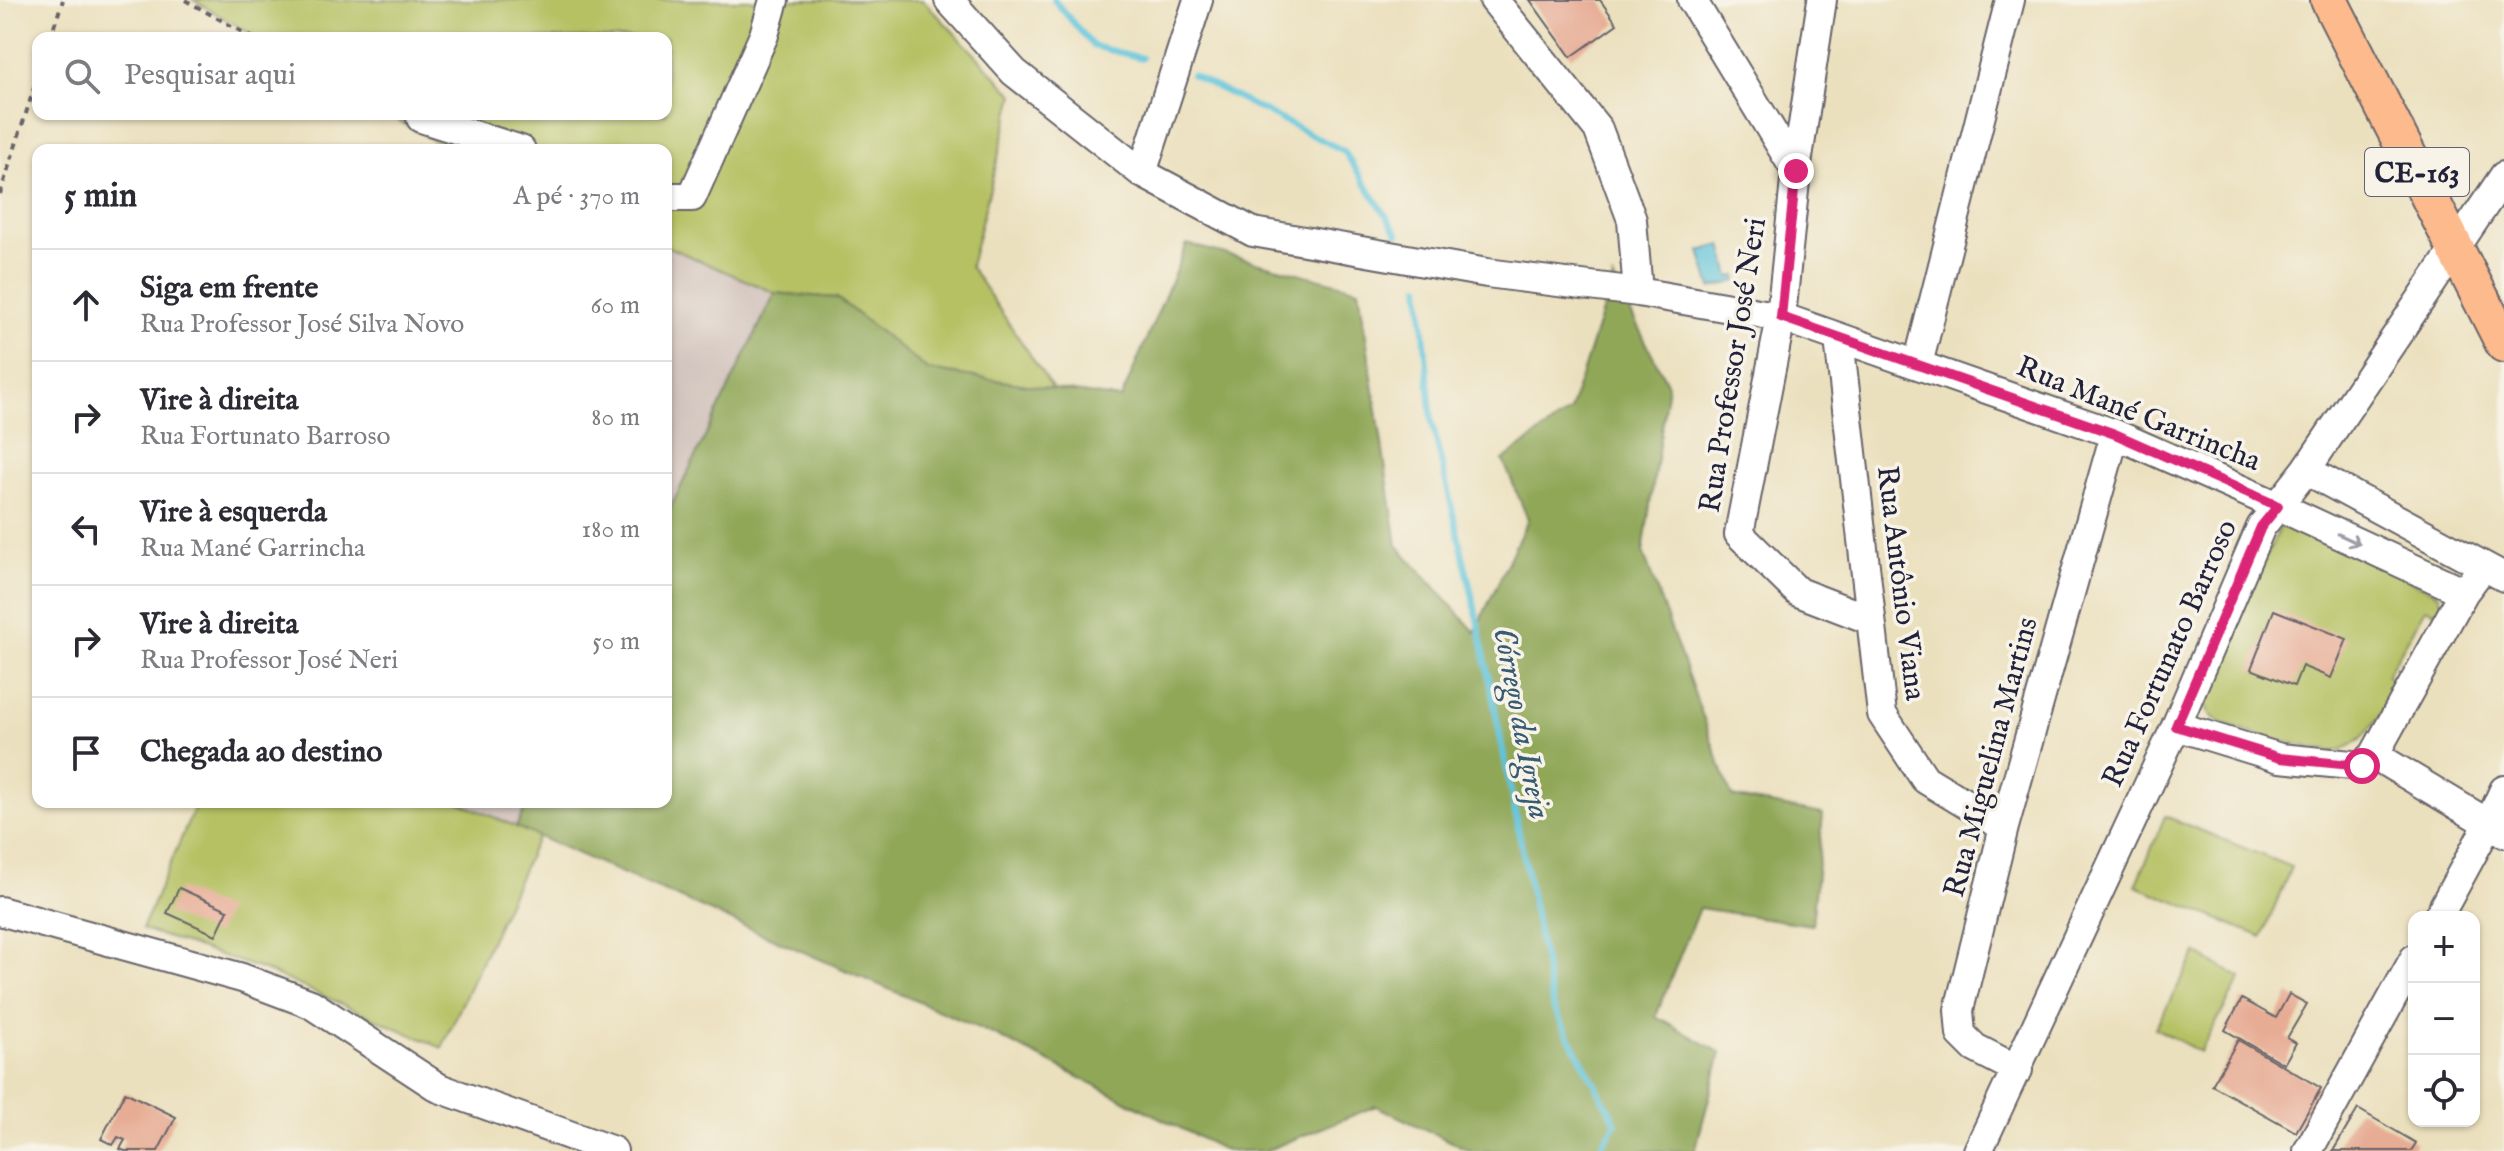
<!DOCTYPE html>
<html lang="pt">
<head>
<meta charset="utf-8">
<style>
  :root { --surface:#fff; --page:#f2f2f3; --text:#2b2b33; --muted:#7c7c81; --line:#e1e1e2 }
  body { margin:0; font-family:"IM FELL English",serif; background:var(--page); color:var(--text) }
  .controls { position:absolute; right:24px; bottom:24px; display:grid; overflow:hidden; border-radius:16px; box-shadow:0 2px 6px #0004 }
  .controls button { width:72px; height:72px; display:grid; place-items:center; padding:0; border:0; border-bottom:2px solid var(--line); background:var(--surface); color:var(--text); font:40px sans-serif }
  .stop { position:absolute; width:24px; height:24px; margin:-18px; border:6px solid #db2777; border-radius:50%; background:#fff }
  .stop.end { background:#db2777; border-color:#fff; box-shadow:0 2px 8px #0008 }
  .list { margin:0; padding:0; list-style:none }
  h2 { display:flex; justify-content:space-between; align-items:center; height:104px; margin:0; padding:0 32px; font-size:34px }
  h2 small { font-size:26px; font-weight:400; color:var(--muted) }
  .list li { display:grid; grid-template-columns:52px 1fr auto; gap:24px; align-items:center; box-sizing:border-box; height:112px; padding:0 32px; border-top:2px solid var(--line) }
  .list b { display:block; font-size:30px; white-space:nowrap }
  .list p { margin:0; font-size:26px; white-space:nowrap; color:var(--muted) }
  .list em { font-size:26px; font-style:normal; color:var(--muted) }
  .icon { flex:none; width:44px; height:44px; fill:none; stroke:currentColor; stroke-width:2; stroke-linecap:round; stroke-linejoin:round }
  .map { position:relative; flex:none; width:2504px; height:1151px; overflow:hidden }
  .search { position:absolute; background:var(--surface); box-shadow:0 2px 6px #0004; left:32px; top:32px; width:640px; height:88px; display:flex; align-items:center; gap:20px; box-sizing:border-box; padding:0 28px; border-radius:16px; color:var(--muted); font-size:30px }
  .panel { position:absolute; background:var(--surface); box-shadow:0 2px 6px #0004; left:32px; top:144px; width:640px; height:664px; border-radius:16px }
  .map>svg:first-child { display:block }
  .industrial { fill:#cfc0ba }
  .green { fill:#b5c163; stroke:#6c724f; stroke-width:2 }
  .forest { fill:#90a759; stroke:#59644a; stroke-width:2 }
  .water { fill:#5ec4db; stroke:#40738b; stroke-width:2 }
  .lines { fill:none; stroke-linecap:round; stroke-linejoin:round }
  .stream { stroke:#5ec4db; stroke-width:6 }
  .building { fill:#e7ac94 }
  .minor-casing { stroke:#686469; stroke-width:32 }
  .major-casing { stroke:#686469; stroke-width:40 }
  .path { stroke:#686469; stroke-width:4; stroke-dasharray:6 6; stroke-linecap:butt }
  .minor { stroke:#fff; stroke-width:28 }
  .major { stroke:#fcba8d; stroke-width:36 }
  .oneway { stroke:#9c9ca7 }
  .route { stroke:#db2777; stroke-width:10 }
  .labels { text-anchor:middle; stroke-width:7; stroke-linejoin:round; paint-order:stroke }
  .shield { fill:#f7f3e8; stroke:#62616f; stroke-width:2 }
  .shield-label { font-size:28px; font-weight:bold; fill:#22223b }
  .street-label { font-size:30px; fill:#22223b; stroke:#f7f3e8 }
  .water-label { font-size:32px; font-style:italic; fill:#375b73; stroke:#f7f3e8 }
</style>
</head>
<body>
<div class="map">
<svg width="2504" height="1151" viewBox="0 0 2504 1151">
  <rect width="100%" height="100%" fill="#f7f3e8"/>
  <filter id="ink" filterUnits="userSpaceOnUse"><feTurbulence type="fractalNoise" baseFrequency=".0125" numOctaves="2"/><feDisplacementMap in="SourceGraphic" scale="16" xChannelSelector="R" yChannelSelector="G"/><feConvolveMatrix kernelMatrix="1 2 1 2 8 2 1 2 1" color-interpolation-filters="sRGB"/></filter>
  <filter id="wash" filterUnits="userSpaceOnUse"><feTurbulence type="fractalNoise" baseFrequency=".006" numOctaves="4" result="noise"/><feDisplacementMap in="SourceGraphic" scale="32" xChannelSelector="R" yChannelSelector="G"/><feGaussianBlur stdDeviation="1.8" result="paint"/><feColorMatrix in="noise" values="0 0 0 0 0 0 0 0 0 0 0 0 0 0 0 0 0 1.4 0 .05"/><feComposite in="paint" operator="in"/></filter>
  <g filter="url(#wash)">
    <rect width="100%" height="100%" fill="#ebe0be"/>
    <path class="industrial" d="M 666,246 L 775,293 L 666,517 Z
      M 458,802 L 528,802 L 516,827 Z"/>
    <path class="green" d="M 193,0 L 923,0 L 1014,95 L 970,266 L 1053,389 L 928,370 L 837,298 L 775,293 L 666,246 L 666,150 L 449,150 L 387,114 L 666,114 L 666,38 L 258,38 Z
      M 2286,522 L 2439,594 L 2442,604 L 2439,614 L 2426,608 L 2387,675 L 2397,685 C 2380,714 2368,745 2333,752 C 2307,746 2230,732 2213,717 C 2204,709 2204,699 2206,688 L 2279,529 Z
      M 197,802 L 458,802 L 538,836 L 442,1048 L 264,970 L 142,929 Z
      M 2165,816 L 2291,867 L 2262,937 L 2136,886 Z
      M 2196,953 L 2241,978 L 2200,1052 L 2155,1028 Z"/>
    <path class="forest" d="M 1187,244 L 1359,289 L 1397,545 L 1475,632 L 1528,519 L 1503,460 L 1570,411 L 1613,278 L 1668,385 L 1643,552 L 1732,797 L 1823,814 L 1812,925 L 1699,908 L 1656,1016 L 1721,1053 L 1695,1151 L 1471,1151 L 1376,1106 L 1265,1151 L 1226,1151 L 997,1036 L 516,827 L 528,802 L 666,802 L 666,517 L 775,293 L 837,298 L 928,370 L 1121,399 Z"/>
    <path class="water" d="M 1722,245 L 1730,277 L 1736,276 L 1737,281 L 1711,288 L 1700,251 Z"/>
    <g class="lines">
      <path class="stream" d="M 1054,0 L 1093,46 L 1142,58
        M 1192,75 L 1344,151 L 1398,234
        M 1420,286 L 1432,422 L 1475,607 L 1553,1007 L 1616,1123 L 1598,1151"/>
    </g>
    <g id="blocks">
      <path class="building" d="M 1530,0 L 1600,0 L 1617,24 L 1571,57 Z
        M 2274,610 L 2347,639 L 2331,678 L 2302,666 L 2294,686 L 2251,669 Z
        M 179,888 L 228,910 L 216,935 L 167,913 Z
        M 2289,994 L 2307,1004 L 2287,1038 L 2296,1043 L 2284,1064 L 2225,1030 L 2242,999 L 2276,1018 Z
        M 2238,1040 L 2321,1088 L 2296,1132 L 2212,1085 Z
        M 125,1092 L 176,1117 L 158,1151 L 125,1151 L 120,1149 L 125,1140 L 118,1137 L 113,1145 L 101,1139 Z
        M 2358,1109 L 2416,1143 L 2411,1151 L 2333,1151 Z"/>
    </g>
  </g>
  <g filter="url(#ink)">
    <use href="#blocks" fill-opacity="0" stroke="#686469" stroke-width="2"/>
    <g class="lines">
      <defs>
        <path id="minor" d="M 949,0 L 1014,72 L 1142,173 L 1253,232 L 1487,273 L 1638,292 L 1781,317 L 2115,434 L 2278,506 L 2464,592
          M 1494,0 L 1598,129 L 1632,220 L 1638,292
          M 1692,0 L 1796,171
          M 1822,0 L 1796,171 L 1781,317 L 1739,534 L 1798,592 L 1871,620
          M 421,118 L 521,150
          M 1142,173 L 1198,0
          M 666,197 L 692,197 L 764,35 L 774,0
          M 1839,339 L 1882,714 L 1925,779 L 2004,827
          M 1918,364 L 2010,0
          M 2306,470 L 2504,577
          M 2176,726 L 2280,758 L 2362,766 L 2374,755 L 2464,592 L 2483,567
          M 2374,755 L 2504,833
          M 0,911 L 242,978 L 311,1004 L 439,1088 L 613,1151
          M 2438,917 L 2488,825 L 2504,790
          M 2018,1070 L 1975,1048 L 1961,1034 L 1959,1010 L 2004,827 L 2115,434
          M 1978,1151 L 2176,726 L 2261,527 L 2306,470 L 2504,176
          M 2308,1151 L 2414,959"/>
        <path id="major" d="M 2329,0 L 2504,344"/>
      </defs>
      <use href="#minor" class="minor-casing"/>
      <use href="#major" class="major-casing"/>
      <path class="path" d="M 185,0 L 253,38
        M 50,38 L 63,0
        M 0,194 L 38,76"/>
      <use href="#minor" class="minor"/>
      <use href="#major" class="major"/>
    </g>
    <defs><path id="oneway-shaft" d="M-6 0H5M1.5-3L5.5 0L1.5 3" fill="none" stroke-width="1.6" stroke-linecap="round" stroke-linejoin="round" transform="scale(2)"/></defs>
    <use class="oneway" href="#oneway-shaft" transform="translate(2349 539) rotate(25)"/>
  </g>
  <g class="lines" filter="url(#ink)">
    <path class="route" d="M 1796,171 L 1781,317 L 2115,434 L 2278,506 L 2261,527 L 2176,726 L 2280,758 L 2362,766"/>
  </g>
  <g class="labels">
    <rect class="shield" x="2365" y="148" width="104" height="48" rx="6"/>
    <g class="shield-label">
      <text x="2417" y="182">CE-163</text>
    </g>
    <g class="street-label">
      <text transform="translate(1732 365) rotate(-81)" y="10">Rua Professor José Neri</text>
      <text transform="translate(2139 413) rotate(22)" y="10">Rua Mané Garrincha</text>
      <text transform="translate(1902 583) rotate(83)" y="10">Rua Antônio Viana</text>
      <text transform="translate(2169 653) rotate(-66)" y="10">Rua Fortunato Barroso</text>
      <text transform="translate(1990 757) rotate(-75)" y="10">Rua Miguelina Martins</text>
    </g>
    <g class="water-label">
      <text transform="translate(1523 723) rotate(79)" y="11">Córrego da Igreja</text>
    </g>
  </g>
</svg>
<div class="controls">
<button>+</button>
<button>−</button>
<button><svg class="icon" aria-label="locate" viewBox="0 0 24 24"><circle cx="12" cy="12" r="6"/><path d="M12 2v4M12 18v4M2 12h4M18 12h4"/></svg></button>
</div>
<div class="stop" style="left:2362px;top:766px"></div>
<div class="stop end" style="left:1796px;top:171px"></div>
<div class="search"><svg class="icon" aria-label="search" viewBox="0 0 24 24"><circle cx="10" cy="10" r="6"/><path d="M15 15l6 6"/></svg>Pesquisar aqui</div>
<section class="panel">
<h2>5 min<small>A pé · 370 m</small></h2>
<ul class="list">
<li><svg class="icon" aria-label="ahead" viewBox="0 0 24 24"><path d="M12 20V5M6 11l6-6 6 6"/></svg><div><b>Siga em frente</b><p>Rua Professor José Silva Novo</p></div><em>60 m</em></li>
<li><svg class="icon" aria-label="right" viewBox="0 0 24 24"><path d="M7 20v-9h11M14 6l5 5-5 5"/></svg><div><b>Vire à direita</b><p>Rua Fortunato Barroso</p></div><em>80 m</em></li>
<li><svg class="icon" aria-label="left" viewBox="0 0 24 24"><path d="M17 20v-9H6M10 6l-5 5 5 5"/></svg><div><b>Vire à esquerda</b><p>Rua Mané Garrincha</p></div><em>180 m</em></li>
<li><svg class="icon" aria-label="right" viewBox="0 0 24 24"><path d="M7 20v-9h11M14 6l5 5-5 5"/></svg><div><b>Vire à direita</b><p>Rua Professor José Neri</p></div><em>50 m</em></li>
<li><svg class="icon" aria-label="arrive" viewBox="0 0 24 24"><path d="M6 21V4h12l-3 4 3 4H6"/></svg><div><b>Chegada ao destino</b></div></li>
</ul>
</section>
</div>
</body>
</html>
